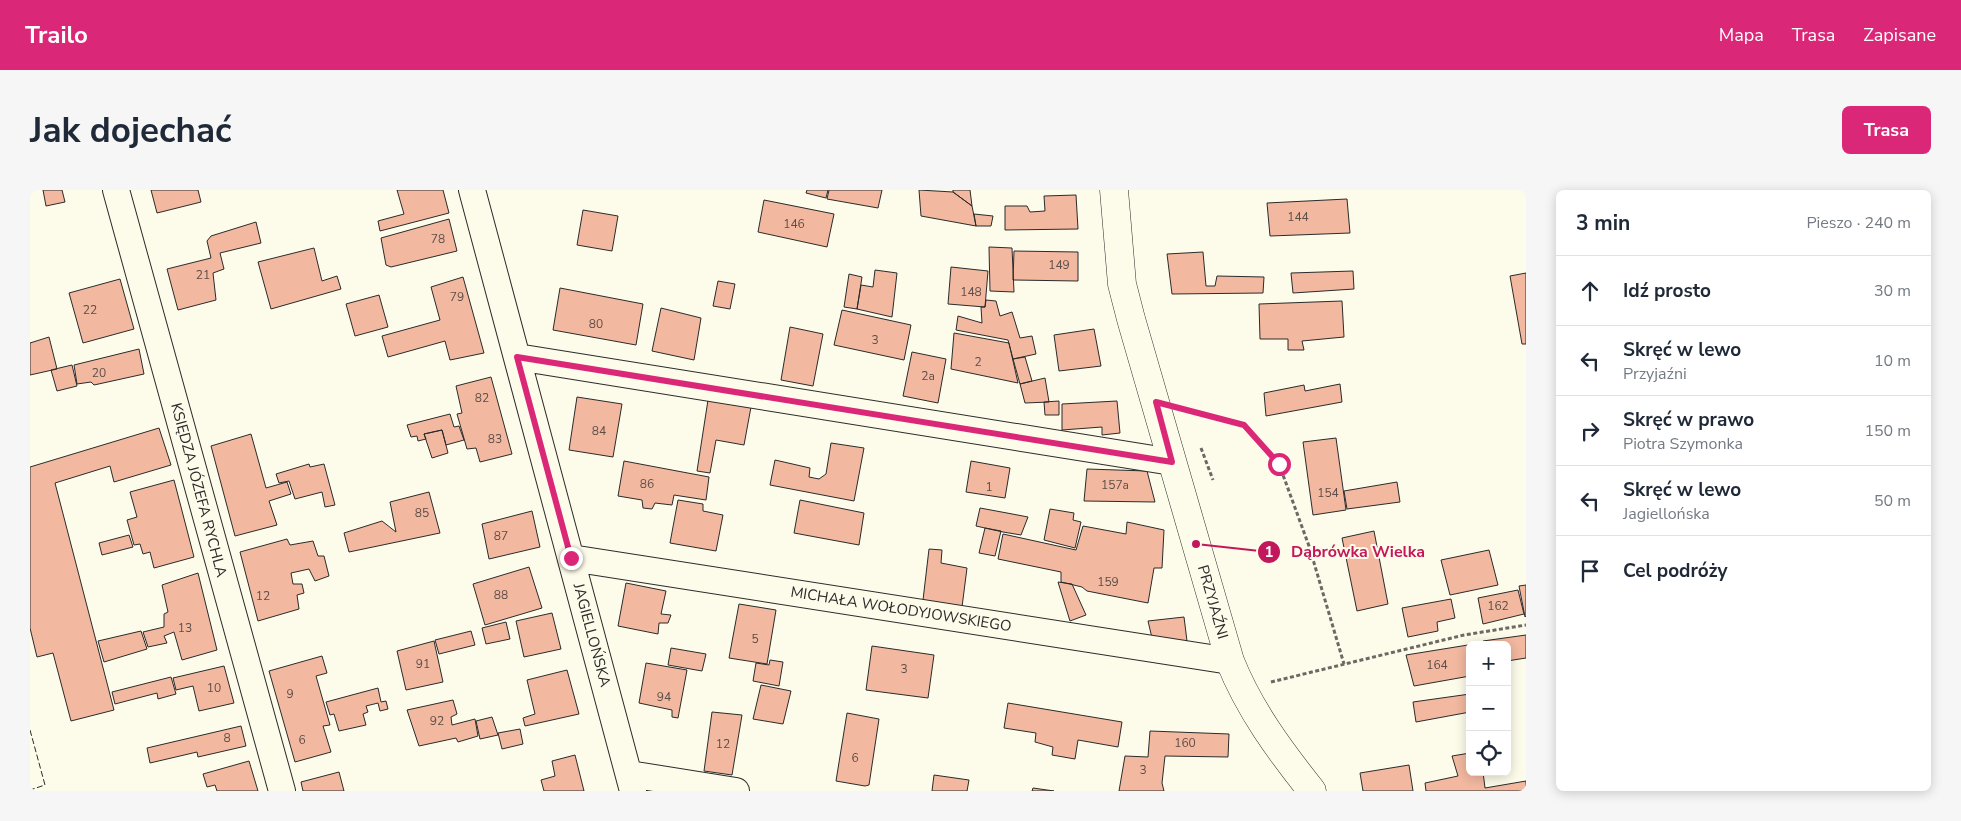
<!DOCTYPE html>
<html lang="pl">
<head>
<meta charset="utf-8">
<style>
  :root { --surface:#fff; --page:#f6f6f7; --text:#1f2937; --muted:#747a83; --line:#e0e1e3; --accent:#db2777 }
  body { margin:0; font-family:"Nunito Sans",sans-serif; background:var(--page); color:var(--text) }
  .controls { position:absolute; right:15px; bottom:15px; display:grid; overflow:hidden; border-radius:8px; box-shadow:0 2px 12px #0003 }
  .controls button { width:45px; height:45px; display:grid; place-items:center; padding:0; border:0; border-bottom:1px solid var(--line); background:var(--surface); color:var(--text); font:25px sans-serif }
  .stop { position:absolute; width:15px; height:15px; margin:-11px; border:4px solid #db2777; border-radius:50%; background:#fff }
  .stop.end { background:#db2777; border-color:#fff; box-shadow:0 1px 5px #0008 }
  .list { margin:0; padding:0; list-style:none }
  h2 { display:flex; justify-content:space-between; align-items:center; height:65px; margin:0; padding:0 20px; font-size:21px }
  h2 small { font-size:16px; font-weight:400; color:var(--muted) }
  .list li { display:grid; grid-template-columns:32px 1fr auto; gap:15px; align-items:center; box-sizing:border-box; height:70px; padding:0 20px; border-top:1px solid var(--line) }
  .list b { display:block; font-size:19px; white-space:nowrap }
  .list p { margin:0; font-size:16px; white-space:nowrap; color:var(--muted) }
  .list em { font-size:16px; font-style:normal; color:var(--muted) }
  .icon { flex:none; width:28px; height:28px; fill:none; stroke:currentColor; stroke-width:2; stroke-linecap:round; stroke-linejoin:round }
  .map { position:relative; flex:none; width:1496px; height:601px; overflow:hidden; border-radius:8px }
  header { display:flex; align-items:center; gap:30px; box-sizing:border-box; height:70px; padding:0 25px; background:var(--accent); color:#fff }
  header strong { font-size:24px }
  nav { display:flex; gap:28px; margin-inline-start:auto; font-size:18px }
  .intro { display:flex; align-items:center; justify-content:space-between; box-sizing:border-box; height:120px; padding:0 30px }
  h1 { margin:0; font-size:35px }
  .button { padding:12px 22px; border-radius:8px; background:var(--accent); color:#fff; font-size:18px; font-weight:700 }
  main { display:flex; gap:30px; padding:0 30px }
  aside { flex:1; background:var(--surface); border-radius:8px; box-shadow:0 2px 12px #0003 }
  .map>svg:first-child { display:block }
  .building { fill:#f2b8a0; stroke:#2b2b2b }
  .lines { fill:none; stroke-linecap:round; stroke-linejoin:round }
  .street-casing { stroke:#2b2b2b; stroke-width:28 }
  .secondary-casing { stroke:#2b2b2b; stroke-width:29 }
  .path { stroke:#6a6964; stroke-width:3; stroke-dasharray:4 2.5; stroke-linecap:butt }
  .street { stroke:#fdfbea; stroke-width:26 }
  .secondary { stroke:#fdfbea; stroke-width:28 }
  .fence { stroke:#2b2b2b; stroke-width:1; stroke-dasharray:6 2.5; stroke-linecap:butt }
  .route { stroke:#db2777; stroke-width:6 }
  .labels { text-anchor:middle; stroke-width:4; stroke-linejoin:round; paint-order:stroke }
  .number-label { font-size:12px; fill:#5d4e48 }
  .street-label { font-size:15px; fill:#2b2b2b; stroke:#fdfbea }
  .leader { fill:none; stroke:#c2185b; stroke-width:2 }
  .callout-dot { fill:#c2185b; stroke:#fdfbea; stroke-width:2 }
  .mark-label { font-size:15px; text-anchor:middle; font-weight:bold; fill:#fff }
  .callout-label { font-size:16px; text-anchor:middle; font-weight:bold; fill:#c2185b; stroke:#fdfbea; stroke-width:4; stroke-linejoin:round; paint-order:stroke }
</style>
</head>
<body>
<header>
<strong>Trailo</strong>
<nav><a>Mapa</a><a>Trasa</a><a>Zapisane</a></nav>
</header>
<div class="intro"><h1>Jak dojechać</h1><a class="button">Trasa</a></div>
<main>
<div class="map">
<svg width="1496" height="601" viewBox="0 0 1496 601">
  <rect width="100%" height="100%" fill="#fdfbea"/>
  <path class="building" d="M 13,0 L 32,0 L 35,12 L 16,16 Z
    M 121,0 L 168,0 L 171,12 L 127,23 Z
    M 367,0 L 413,0 L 419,23 L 350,41 L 348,31 L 374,24 Z
    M 777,0 L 798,0 L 796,8 L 776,3 Z
    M 799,0 L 852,0 L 848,18 L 797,9 Z
    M 889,0 L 923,2 L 942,16 L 946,36 L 891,26 Z
    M 923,0 L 940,0 L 942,16 L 923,2 Z
    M 1046,5 L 1048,39 L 975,40 L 975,16 L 997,16 L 1000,22 L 1015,21 L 1014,6 Z
    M 1317,9 L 1320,43 L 1240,46 L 1237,13 Z
    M 734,10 L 804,24 L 797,57 L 728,42 Z
    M 553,20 L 588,26 L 582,61 L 547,55 Z
    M 944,24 L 963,26 L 961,36 L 946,36 Z
    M 419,29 L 427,61 L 361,77 L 356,75 L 351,48 Z
    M 226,32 L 231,53 L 190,63 L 194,79 L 183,83 L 186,110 L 148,120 L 137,79 L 181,68 L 177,51 L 181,46 Z
    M 959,57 L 982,58 L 984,102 L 960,101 Z
    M 284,58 L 292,91 L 307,86 L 311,99 L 241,119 L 228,72 Z
    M 984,61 L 1048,62 L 1048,91 L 983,90 Z
    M 1173,62 L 1176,96 L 1185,96 L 1187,86 L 1234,87 L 1233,103 L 1142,104 L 1137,64 Z
    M 921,77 L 958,81 L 955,117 L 918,114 Z
    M 845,80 L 867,83 L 862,127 L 827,119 L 831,95 L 843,97 Z
    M 1323,81 L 1324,99 L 1263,103 L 1261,83 Z
    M 1496,83 L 1496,154 L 1492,154 L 1480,86 Z
    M 819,84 L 832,87 L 827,119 L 814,117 Z
    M 433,87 L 454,163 L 420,170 L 415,151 L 358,167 L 352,146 L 410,130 L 401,97 Z
    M 90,89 L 104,139 L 53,153 L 39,103 Z
    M 688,91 L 705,94 L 700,119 L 683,116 Z
    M 530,98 L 613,114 L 606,155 L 523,140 Z
    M 349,105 L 358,137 L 325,146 L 316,114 Z
    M 956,110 L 966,111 L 970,126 L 982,122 L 990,148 L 1002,146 L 1006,164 L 983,169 L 978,150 L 926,140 L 928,126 L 952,133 L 951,117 L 955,117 Z
    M 1312,111 L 1314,147 L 1272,151 L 1274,160 L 1258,160 L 1258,149 L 1230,149 L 1229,114 Z
    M 631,118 L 671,128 L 664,170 L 622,161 Z
    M 812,120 L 881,135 L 874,170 L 804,155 Z
    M 760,137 L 793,144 L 783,196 L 751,190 Z
    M 1064,139 L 1071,176 L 1029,181 L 1024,145 Z
    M 924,143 L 979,153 L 988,193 L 921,179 Z
    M 19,147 L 27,179 L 0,185 L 0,153 Z
    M 109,159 L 114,184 L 64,195 L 61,192 L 47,194 L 44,175 Z
    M 882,162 L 916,169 L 908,213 L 873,206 Z
    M 995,167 L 1002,191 L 990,194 L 983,169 Z
    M 42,175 L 47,196 L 27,201 L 21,180 Z
    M 461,187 L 482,264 L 450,272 L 446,258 L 437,259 L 427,224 L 432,223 L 426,196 Z
    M 1015,188 L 1019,212 L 995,213 L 990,194 Z
    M 1310,194 L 1312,212 L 1236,226 L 1234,203 L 1274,195 L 1275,201 Z
    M 547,207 L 592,214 L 583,267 L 539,260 Z
    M 678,210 L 721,217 L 714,255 L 686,250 L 680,283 L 667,281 Z
    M 1029,211 L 1029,225 L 1015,225 L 1014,212 Z
    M 1087,211 L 1090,243 L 1072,245 L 1072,237 L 1032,240 L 1032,214 Z
    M 420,224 L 424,237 L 429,236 L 434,250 L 416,255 L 412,240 L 394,244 L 396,249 L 388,251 L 387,246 L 381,247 L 377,235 Z
    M 129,238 L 141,275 L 84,292 L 80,276 L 25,293 L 84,520 L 41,531 L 23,463 L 7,467 L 0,438 L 0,277 Z
    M 412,240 L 418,263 L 402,268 L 394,244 Z
    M 221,244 L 236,298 L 257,292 L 261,304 L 239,311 L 247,335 L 205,346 L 181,256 Z
    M 1306,248 L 1316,320 L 1283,325 L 1273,252 Z
    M 801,253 L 834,258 L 824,311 L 740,295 L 745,270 L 780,278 L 779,287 L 789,289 L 796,284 Z
    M 594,271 L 679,287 L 676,310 L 644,305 L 642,315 L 625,313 L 622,319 L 613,318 L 612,310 L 588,306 Z
    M 941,271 L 980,278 L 975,308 L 936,302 Z
    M 279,274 L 280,277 L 294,274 L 305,315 L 295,317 L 292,302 L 265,309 L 259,291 L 249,293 L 246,284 Z
    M 1057,279 L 1117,281 L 1125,312 L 1054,311 Z
    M 144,290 L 164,367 L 124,378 L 120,362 L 113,364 L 110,354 L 104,355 L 97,330 L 107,327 L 100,302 Z
    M 1367,292 L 1370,312 L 1317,319 L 1314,301 Z
    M 399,302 L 410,343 L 319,362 L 314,343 L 352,331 L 366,342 L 360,312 Z
    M 648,310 L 673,314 L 673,321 L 693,325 L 686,361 L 640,353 Z
    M 770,310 L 834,323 L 829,355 L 764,343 Z
    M 950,318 L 977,323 L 998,327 L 991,345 L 973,342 L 946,336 Z
    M 1020,319 L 1044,323 L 1043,330 L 1051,332 L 1045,358 L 1014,350 Z
    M 502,321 L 510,357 L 459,369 L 452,334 Z
    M 1097,332 L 1134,340 L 1132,378 L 1124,378 L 1118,413 L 1057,401 L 1052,397 L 1031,392 L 1031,382 L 968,369 L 973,344 L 1046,360 L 1053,336 L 1096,344 Z
    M 955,338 L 971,341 L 965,366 L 949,363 Z
    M 1344,341 L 1358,414 L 1327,421 L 1312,348 Z
    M 99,345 L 103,357 L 72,365 L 69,353 Z
    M 257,349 L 260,355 L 283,351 L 288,366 L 294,366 L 299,386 L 285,391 L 279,379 L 261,383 L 263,394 L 272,394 L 274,403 L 267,405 L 269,419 L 228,431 L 210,362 Z
    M 899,359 L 912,360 L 911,373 L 937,378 L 932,417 L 893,410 Z
    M 1459,360 L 1468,395 L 1420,405 L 1411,370 Z
    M 499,377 L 512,418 L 455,435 L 443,394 Z
    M 168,383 L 187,460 L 152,470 L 144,442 L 134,446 L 137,453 L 118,457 L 113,442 L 134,437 L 134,424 L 138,422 L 132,395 Z
    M 1028,392 L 1042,394 L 1056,425 L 1040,431 Z
    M 596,393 L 636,401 L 631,424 L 641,425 L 638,433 L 629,433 L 628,444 L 588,436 Z
    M 1496,395 L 1496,426 L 1495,427 L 1489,396 Z
    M 1488,400 L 1494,424 L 1453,434 L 1448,408 Z
    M 1421,409 L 1425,428 L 1407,432 L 1408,441 L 1378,447 L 1372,418 Z
    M 709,414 L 746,420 L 737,474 L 699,468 Z
    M 522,423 L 531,459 L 494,467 L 486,431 Z
    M 1154,427 L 1157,451 L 1122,448 L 1118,431 Z
    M 476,432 L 480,449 L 456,454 L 452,438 Z
    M 111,441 L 117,459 L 74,472 L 68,451 Z
    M 441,441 L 445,455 L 409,464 L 405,450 Z
    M 1496,445 L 1496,468 L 1477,471 L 1477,455 L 1454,455 L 1453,451 Z
    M 404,451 L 413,492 L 376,500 L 367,461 Z
    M 1438,455 L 1440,486 L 1384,496 L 1376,465 Z
    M 842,456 L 904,465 L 898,508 L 836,500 Z
    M 641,458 L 676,464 L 672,481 L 638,475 Z
    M 292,466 L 297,483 L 286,486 L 300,535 L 293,536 L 301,562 L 265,572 L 239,481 Z
    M 740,470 L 753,472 L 749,496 L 723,491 L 726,473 L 739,475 Z
    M 616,473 L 657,480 L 648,528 L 642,527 L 642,520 L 609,513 Z
    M 194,476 L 204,513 L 169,521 L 163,496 L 146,500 L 143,488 Z
    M 537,480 L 549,524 L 495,536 L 493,528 L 505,524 L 497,490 Z
    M 141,487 L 146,504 L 128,509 L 127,503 L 85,514 L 82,502 Z
    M 731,495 L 761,501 L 753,534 L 723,529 Z
    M 348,498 L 351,512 L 356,511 L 358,519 L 350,521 L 348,513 L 336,516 L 338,522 L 333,524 L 336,535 L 309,541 L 304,524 L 300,525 L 296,512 Z
    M 1440,504 L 1440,522 L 1386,532 L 1383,512 Z
    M 423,510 L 427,524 L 421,527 L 422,535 L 445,529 L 448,546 L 428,552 L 426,548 L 389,556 L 377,520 Z
    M 978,513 L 1092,532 L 1088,557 L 1048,550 L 1045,569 L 1022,565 L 1023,557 L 1005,552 L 1006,543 L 974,538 Z
    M 682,522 L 712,525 L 702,585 L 674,581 Z
    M 817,523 L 849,529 L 839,595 L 835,596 L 806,591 Z
    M 462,527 L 468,545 L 450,549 L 446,531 Z
    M 211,536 L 216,556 L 168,567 L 167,562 L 120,573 L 117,558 Z
    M 490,539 L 493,554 L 472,559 L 468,543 Z
    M 1120,541 L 1199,544 L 1198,567 L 1135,566 L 1132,593 L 1134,601 L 1089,601 L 1095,566 L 1118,567 Z
    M 1440,563 L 1440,582 L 1453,582 L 1455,598 L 1496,591 L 1496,601 L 1396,601 L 1395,593 L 1428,586 L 1422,566 Z
    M 545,565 L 554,601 L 514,601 L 511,590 L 525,586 L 522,571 Z
    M 219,571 L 228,601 L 187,601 L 185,595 L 177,597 L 173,584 Z
    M 1379,575 L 1383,601 L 1333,601 L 1330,583 Z
    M 309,582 L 314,601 L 273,601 L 271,592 Z
    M 904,585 L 939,590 L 937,601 L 902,601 Z
    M 1003,598 L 1024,601 L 1002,601 Z"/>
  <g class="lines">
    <defs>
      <path id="street" d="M 86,0 L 252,601
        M 442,0 L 603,601
        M 487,167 L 1142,272
        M 541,368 L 1200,471
        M 599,584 L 706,601"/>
      <path id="secondary" d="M 1084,0 L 1092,94 L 1101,129 L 1200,471 C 1219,519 1250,561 1282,601"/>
    </defs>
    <use href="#street" class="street-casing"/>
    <use href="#secondary" class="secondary-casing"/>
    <path class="path" d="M 1157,220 L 1214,235 L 1249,274 L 1279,356 L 1314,474
      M 1171,258 L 1183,290
      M 1241,492 L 1434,445 L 1496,435"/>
    <use href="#street" class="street"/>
    <use href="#secondary" class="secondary"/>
    <path class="fence" d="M 0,540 L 15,595 L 0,600"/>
  </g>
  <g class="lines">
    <path class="route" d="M 541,368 L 487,167 L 1142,272 L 1126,212 L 1214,235 L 1249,274"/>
  </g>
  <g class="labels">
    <g class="number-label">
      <text x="1268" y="31">144</text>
      <text x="764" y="38">146</text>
      <text x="408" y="53">78</text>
      <text x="1029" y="79">149</text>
      <text x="173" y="89">21</text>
      <text x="941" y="106">148</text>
      <text x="427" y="111">79</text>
      <text x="60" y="124">22</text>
      <text x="566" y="138">80</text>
      <text x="845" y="154">3</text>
      <text x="948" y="176">2</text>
      <text x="69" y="187">20</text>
      <text x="898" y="190">2a</text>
      <text x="452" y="212">82</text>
      <text x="569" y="245">84</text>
      <text x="465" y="253">83</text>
      <text x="617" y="298">86</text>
      <text x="1085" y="299">157a</text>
      <text x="959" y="301">1</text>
      <text x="1298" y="307">154</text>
      <text x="392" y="327">85</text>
      <text x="471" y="350">87</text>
      <text x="1078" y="396">159</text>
      <text x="471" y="409">88</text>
      <text x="233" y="410">12</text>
      <text x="1468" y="420">162</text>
      <text x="155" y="442">13</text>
      <text x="725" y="453">5</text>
      <text x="393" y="478">91</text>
      <text x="1407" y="479">164</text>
      <text x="874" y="483">3</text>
      <text x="184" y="502">10</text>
      <text x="260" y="508">9</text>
      <text x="634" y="511">94</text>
      <text x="407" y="535">92</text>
      <text x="197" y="552">8</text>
      <text x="272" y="554">6</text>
      <text x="1155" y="557">160</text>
      <text x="693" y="558">12</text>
      <text x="825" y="572">6</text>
      <text x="1113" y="584">3</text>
    </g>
    <g class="street-label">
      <text transform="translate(169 300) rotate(75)" y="5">KSIĘDZA JÓZEFA RYCHLA</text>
      <text transform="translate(1183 412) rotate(74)" y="5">PRZYJAŹNI</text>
      <text transform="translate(871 419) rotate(9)" y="5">MICHAŁA WOŁODYJOWSKIEGO</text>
      <text transform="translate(562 445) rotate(75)" y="5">JAGIELLOŃSKA</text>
    </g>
  </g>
  <path class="leader" d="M1166 354L1239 362"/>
  <g class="callout-dot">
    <circle cx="1166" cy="354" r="5"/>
    <circle cx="1239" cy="362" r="12"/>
  </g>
  <g class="mark-label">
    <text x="1239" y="367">1</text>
  </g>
  <g class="callout-label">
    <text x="1328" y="367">Dąbrówka Wielka</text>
  </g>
</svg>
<div class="controls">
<button>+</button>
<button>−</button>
<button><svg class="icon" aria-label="locate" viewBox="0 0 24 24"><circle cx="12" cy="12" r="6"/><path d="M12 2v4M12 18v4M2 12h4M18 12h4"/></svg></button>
</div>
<div class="stop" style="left:1249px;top:274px"></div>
<div class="stop end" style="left:541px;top:368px"></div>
</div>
<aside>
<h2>3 min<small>Pieszo · 240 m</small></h2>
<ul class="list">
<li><svg class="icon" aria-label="ahead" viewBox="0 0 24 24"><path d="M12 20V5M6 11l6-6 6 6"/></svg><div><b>Idź prosto</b></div><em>30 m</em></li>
<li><svg class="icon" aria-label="left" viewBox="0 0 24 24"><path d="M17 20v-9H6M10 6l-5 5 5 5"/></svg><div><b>Skręć w lewo</b><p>Przyjaźni</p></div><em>10 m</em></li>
<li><svg class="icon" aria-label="right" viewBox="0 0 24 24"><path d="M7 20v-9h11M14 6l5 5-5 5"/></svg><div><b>Skręć w prawo</b><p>Piotra Szymonka</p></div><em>150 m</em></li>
<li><svg class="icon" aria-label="left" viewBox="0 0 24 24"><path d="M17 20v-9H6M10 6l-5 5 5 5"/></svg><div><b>Skręć w lewo</b><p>Jagiellońska</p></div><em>50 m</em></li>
<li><svg class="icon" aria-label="arrive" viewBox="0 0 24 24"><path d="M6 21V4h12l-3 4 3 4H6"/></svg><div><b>Cel podróży</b></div></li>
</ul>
</aside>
</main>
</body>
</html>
